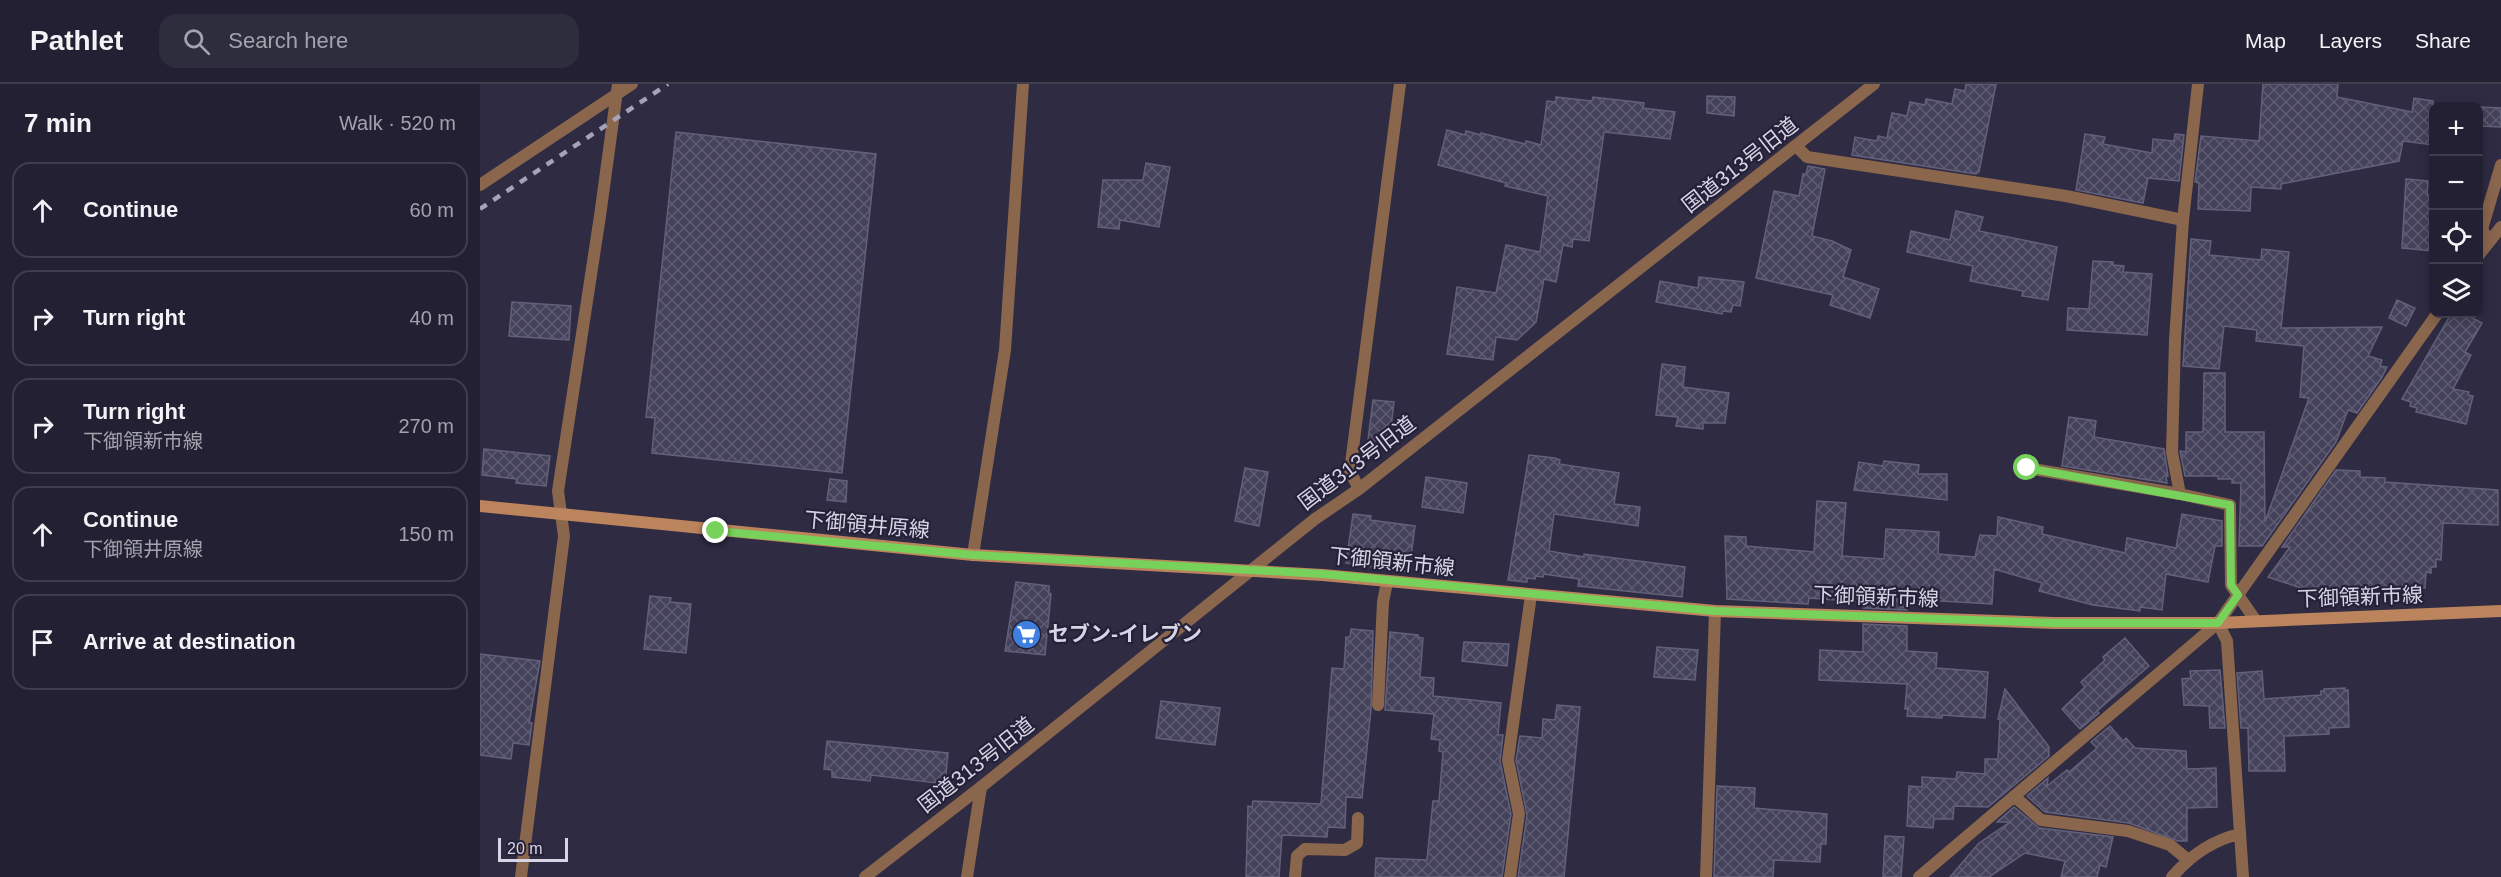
<!DOCTYPE html>
<html lang="en">
<head>
<meta charset="utf-8">
<style>
  :root { --surface:#222032; --page:#2e2d3e; --text:#f1f3f6; --muted:#a2a3ac; --line:#3f3e4d }
  body { margin:0; font-family:Helvetica,"Noto Sans JP",sans-serif; background:var(--page); color:var(--text) }
  .controls { position:absolute; right:18px; top:18px; display:grid; overflow:hidden; border-radius:12px; box-shadow:0 3px 15px #0003 }
  .controls button { width:54px; height:54px; display:grid; place-items:center; padding:0; border:0; border-bottom:2px solid var(--line); background:var(--surface); color:var(--text); font:30px sans-serif }
  .scale { position:absolute; left:18px; bottom:15px; width:70px; box-sizing:border-box; padding-left:6px; border:3px solid #d7d5e5; border-top:0; font-size:16px; line-height:21px; white-space:nowrap; color:#d7d5e5; -webkit-text-stroke:4px #252138; paint-order:stroke }
  .stop { position:absolute; width:18px; height:18px; margin:-14px; border:4px solid #76d25a; border-radius:50%; background:#fff }
  .stop.end { background:#76d25a; border-color:#fff; box-shadow:0 2px 6px #0008 }
  .list { margin:0; padding:0; list-style:none }
  h2 { display:flex; justify-content:space-between; align-items:center; height:78px; margin:0; padding:0 24px; font-size:26px }
  h2 small { font-size:20px; font-weight:400; color:var(--muted) }
  .list li { display:grid; grid-template-columns:39px 1fr auto; gap:18px; align-items:center; box-sizing:border-box; height:96px; margin:0 12px 12px; padding:0 12px; border:2px solid var(--line); border-radius:18px }
  .list b { display:block; font-size:22px; white-space:nowrap }
  .list p { margin:0; font-size:20px; white-space:nowrap; color:var(--muted) }
  .list em { font-size:20px; font-style:normal; color:var(--muted) }
  .icon { flex:none; width:33px; height:33px; fill:none; stroke:currentColor; stroke-width:2; stroke-linecap:round; stroke-linejoin:round }
  .map { position:relative; flex:none; width:2021px; height:793px; overflow:hidden }
  header { display:flex; align-items:center; gap:36px; box-sizing:border-box; height:84px; padding:0 30px; background:var(--surface); border-bottom:2px solid var(--line) }
  header strong { font-size:28px }
  nav { display:flex; gap:33px; margin-inline-start:auto; font-size:21px }
  .search { width:420px; height:54px; background:var(--page); display:flex; align-items:center; gap:15px; box-sizing:border-box; padding:0 21px; border-radius:18px; color:var(--muted); font-size:22px }
  main { display:flex }
  aside { flex:1; background:var(--surface) }
  .map>svg:first-child { display:block }
  .building { fill:url(#building-cross-hatch); stroke:#63607b; stroke-width:1.5 }
  .lines { fill:none; stroke-linecap:round; stroke-linejoin:round }
  .minor { stroke:#8a664d; stroke-width:12 }
  .tertiary { stroke:#8a664d; stroke-width:12 }
  .secondary { stroke:#bc845c; stroke-width:12 }
  .rail { stroke:#a5a3b5; stroke-width:4.5; stroke-dasharray:8 8; stroke-linecap:butt }
  .route { stroke:#76d25a; stroke-width:8 }
  .labels { text-anchor:middle; stroke-width:4.5; stroke-linejoin:round; paint-order:stroke }
  .street-label { font-size:21px; fill:#d7d5e5; stroke:#252138 }
  .poi-label { font-size:21px; font-weight:bold; fill:#d7d5e5; stroke:#252138; text-anchor:start }
</style>
</head>
<body>
<header>
<strong>Pathlet</strong>
<div class="search"><svg class="icon" aria-label="search" viewBox="0 0 24 24"><circle cx="10" cy="10" r="6"/><path d="M15 15l6 6"/></svg>Search here</div>
<nav><a>Map</a><a>Layers</a><a>Share</a></nav>
</header>
<main>
<aside>
<h2>7 min<small>Walk · 520 m</small></h2>
<ul class="list">
<li><svg class="icon" aria-label="ahead" viewBox="0 0 24 24"><path d="M12 20V5M6 11l6-6 6 6"/></svg><div><b>Continue</b></div><em>60 m</em></li>
<li><svg class="icon" aria-label="right" viewBox="0 0 24 24"><path d="M7 20v-9h11M14 6l5 5-5 5"/></svg><div><b>Turn right</b></div><em>40 m</em></li>
<li><svg class="icon" aria-label="right" viewBox="0 0 24 24"><path d="M7 20v-9h11M14 6l5 5-5 5"/></svg><div><b>Turn right</b><p>下御領新市線</p></div><em>270 m</em></li>
<li><svg class="icon" aria-label="ahead" viewBox="0 0 24 24"><path d="M12 20V5M6 11l6-6 6 6"/></svg><div><b>Continue</b><p>下御領井原線</p></div><em>150 m</em></li>
<li><svg class="icon" aria-label="arrive" viewBox="0 0 24 24"><path d="M6 21V4h12l-3 4 3 4H6"/></svg><div><b>Arrive at destination</b></div></li>
</ul>
</aside>
<div class="map">
<svg width="2021" height="793" viewBox="0 0 2021 793">
  <defs>
    <pattern id="building-cross-hatch" width="8" height="8" patternUnits="userSpaceOnUse" patternTransform="scale(1.5)"><rect width="8" height="8" fill="#44415a"/><path d="M0 0l8 8M0 8l8-8" fill="none" stroke="#5e5c72"/></pattern>
  </defs>
  <rect width="100%" height="100%" fill="#2e2b43"/>
  <path class="building" d="M 1486,0 L 1516,0 L 1499,88 L 1496,90 L 1372,71 L 1375,53 L 1397,57 L 1398,52 L 1407,54 L 1412,29 L 1427,32 L 1430,18 L 1445,21 L 1446,15 L 1472,20 L 1475,5 L 1485,7 Z
    M 1783,0 L 1858,0 L 1857,13 L 1932,28 L 1934,14 L 1953,17 L 1953,61 L 1923,57 L 1919,77 L 1801,100 L 1801,105 L 1771,103 L 1770,127 L 1718,125 L 1719,99 L 1715,98 L 1721,52 L 1779,57 Z
    M 1227,12 L 1255,13 L 1254,32 L 1227,29 Z
    M 1076,13 L 1112,17 L 1113,13 L 1164,19 L 1163,24 L 1195,28 L 1190,55 L 1124,48 L 1109,157 L 1093,155 L 1092,163 L 1083,161 L 1076,198 L 1064,195 L 1056,238 L 1037,256 L 1016,253 L 1013,276 L 967,270 L 977,203 L 1016,209 L 1026,161 L 1060,168 L 1068,112 L 1025,102 L 1026,99 L 958,81 L 967,46 L 985,51 L 986,47 L 1001,51 L 1001,49 L 1045,60 L 1046,57 L 1061,61 L 1067,17 L 1076,18 Z
    M 2000,23 L 2021,24 L 2021,43 L 1999,42 Z
    M 196,48 L 396,70 L 362,389 L 172,369 L 175,334 L 166,333 Z
    M 1605,50 L 1625,53 L 1623,60 L 1672,69 L 1673,55 L 1694,57 L 1695,50 L 1704,51 L 1699,97 L 1668,94 L 1663,119 L 1596,106 Z
    M 666,79 L 690,83 L 679,143 L 640,136 L 639,145 L 618,143 L 623,96 L 663,96 Z
    M 1328,82 L 1345,85 L 1332,152 L 1352,157 L 1371,166 L 1363,193 L 1399,205 L 1390,234 L 1350,221 L 1353,211 L 1276,194 L 1294,107 L 1319,112 L 1323,90 L 1326,90 Z
    M 1926,95 L 1948,97 L 1947,111 L 1953,111 L 1953,167 L 1922,164 Z
    M 1476,127 L 1503,133 L 1499,147 L 1577,163 L 1568,216 L 1542,212 L 1543,207 L 1490,197 L 1493,182 L 1427,168 L 1431,147 L 1470,156 Z
    M 1711,155 L 1731,157 L 1729,171 L 1781,176 L 1782,165 L 1809,168 L 1801,244 L 1902,243 L 1888,272 L 1902,276 L 1900,282 L 1907,283 L 1902,293 L 1877,329 L 1868,326 L 1856,358 L 1782,462 L 1759,462 L 1761,399 L 1752,399 L 1752,395 L 1738,395 L 1738,392 L 1705,392 L 1700,367 L 1706,368 L 1706,348 L 1723,348 L 1724,289 L 1745,289 L 1745,348 L 1784,348 L 1785,438 L 1829,314 L 1820,313 L 1824,262 L 1776,257 L 1777,246 L 1744,242 L 1739,285 L 1703,282 Z
    M 1613,177 L 1633,178 L 1633,181 L 1644,182 L 1643,188 L 1672,190 L 1667,251 L 1587,246 L 1588,224 L 1609,225 Z
    M 1219,193 L 1264,198 L 1260,222 L 1253,221 L 1251,228 L 1243,227 L 1242,230 L 1176,218 L 1180,197 L 1218,204 Z
    M 1917,216 L 1935,224 L 1926,242 L 1909,234 Z
    M 32,218 L 91,222 L 89,256 L 29,252 Z
    M 1971,230 L 1985,230 L 2002,239 L 1985,268 L 1991,271 L 1973,305 L 1989,308 L 1988,311 L 1993,312 L 1986,340 L 1936,328 L 1937,324 L 1930,322 L 1931,318 L 1922,315 Z
    M 1182,280 L 1205,283 L 1203,303 L 1249,309 L 1245,339 L 1223,339 L 1223,345 L 1196,342 L 1198,333 L 1176,331 Z
    M 893,316 L 914,318 L 909,359 L 888,356 Z
    M 1589,333 L 1616,337 L 1614,353 L 1684,365 L 1688,392 L 1686,392 L 1687,399 L 1582,382 Z
    M 4,365 L 70,372 L 66,402 L 36,399 L 37,395 L 2,391 Z
    M 1049,371 L 1075,374 L 1080,376 L 1079,380 L 1139,389 L 1134,420 L 1160,423 L 1158,442 L 1074,430 L 1069,467 L 1104,473 L 1104,470 L 1205,483 L 1202,513 L 1098,502 L 1099,495 L 1063,490 L 1063,493 L 1056,492 L 1055,495 L 1047,494 L 1047,498 L 1028,496 Z
    M 1404,377 L 1439,381 L 1438,390 L 1467,390 L 1467,416 L 1374,406 L 1379,378 L 1403,382 Z
    M 765,384 L 788,388 L 779,442 L 755,437 Z
    M 1856,386 L 1880,387 L 1880,393 L 1905,394 L 1905,398 L 2018,406 L 2018,441 L 1963,439 L 1961,476 L 1956,475 L 1956,483 L 1951,483 L 1951,489 L 1946,488 L 1945,504 L 1888,502 L 1888,505 L 1842,505 L 1842,511 L 1788,493 L 1810,463 L 1802,463 Z
    M 946,393 L 987,399 L 983,429 L 942,423 Z
    M 350,395 L 367,397 L 366,418 L 347,416 Z
    M 1337,417 L 1366,419 L 1362,472 L 1404,475 L 1406,445 L 1459,448 L 1458,470 L 1495,473 L 1500,451 L 1517,452 L 1518,433 L 1563,443 L 1562,450 L 1645,469 L 1647,454 L 1696,464 L 1702,430 L 1742,437 L 1742,462 L 1735,462 L 1728,498 L 1686,490 L 1682,526 L 1660,523 L 1660,527 L 1613,521 L 1559,507 L 1562,499 L 1514,485 L 1512,520 L 1427,515 L 1427,526 L 1383,524 L 1383,518 L 1329,514 L 1328,520 L 1247,515 L 1245,452 L 1266,453 L 1266,462 L 1334,468 Z
    M 873,430 L 891,432 L 890,436 L 935,442 L 929,488 L 866,479 Z
    M 536,498 L 569,502 L 569,509 L 571,510 L 565,571 L 525,567 Z
    M 170,512 L 191,514 L 190,518 L 211,520 L 206,569 L 164,565 Z
    M 1383,540 L 1427,542 L 1427,567 L 1457,569 L 1456,584 L 1508,588 L 1505,634 L 1462,631 L 1462,634 L 1427,632 L 1428,625 L 1425,625 L 1427,600 L 1339,596 L 1340,566 L 1383,568 Z
    M 871,545 L 893,547 L 891,625 L 882,714 L 866,713 L 865,744 L 848,743 L 847,753 L 802,751 L 799,793 L 766,793 L 768,722 L 772,723 L 773,717 L 841,720 L 852,584 L 864,585 L 866,553 L 870,553 Z
    M 910,548 L 938,551 L 938,553 L 943,554 L 940,593 L 954,594 L 953,612 L 1021,619 L 1018,651 L 1023,651 L 1020,677 L 1031,730 L 1022,793 L 895,793 L 896,774 L 947,776 L 953,717 L 959,717 L 963,668 L 959,667 L 960,656 L 951,655 L 954,630 L 905,626 Z
    M 1645,554 L 1669,582 L 1617,627 L 1619,629 L 1600,645 L 1582,625 L 1605,603 L 1601,598 L 1625,576 L 1623,573 Z
    M 984,558 L 1029,560 L 1027,582 L 982,577 Z
    M 1177,563 L 1218,566 L 1215,596 L 1174,593 Z
    M 0,570 L 60,577 L 49,639 L 52,639 L 49,661 L 33,659 L 31,675 L 0,671 Z
    M 1740,586 L 1745,644 L 1730,644 L 1729,622 L 1704,621 L 1702,595 L 1711,594 L 1710,587 Z
    M 1782,587 L 1784,615 L 1841,611 L 1841,607 L 1844,607 L 1844,605 L 1865,604 L 1864,606 L 1868,606 L 1869,643 L 1849,644 L 1849,650 L 1804,652 L 1805,687 L 1769,687 L 1768,644 L 1761,644 L 1757,589 Z
    M 1525,605 L 1569,663 L 1569,672 L 1508,723 L 1474,722 L 1473,735 L 1454,735 L 1453,744 L 1427,742 L 1429,702 L 1442,703 L 1442,693 L 1476,695 L 1477,688 L 1505,690 L 1505,675 L 1518,675 L 1520,635 L 1518,635 Z
    M 681,617 L 740,624 L 735,661 L 676,654 Z
    M 1077,621 L 1100,623 L 1084,793 L 1038,793 L 1047,731 L 1036,676 L 1040,652 L 1062,654 L 1063,635 L 1075,636 Z
    M 1630,642 L 1643,657 L 1646,654 L 1655,664 L 1706,667 L 1707,685 L 1736,684 L 1737,723 L 1707,724 L 1707,757 L 1698,757 L 1649,739 L 1565,728 L 1547,712 L 1568,694 L 1567,702 L 1587,686 L 1589,688 L 1617,664 L 1611,658 Z
    M 347,657 L 468,669 L 465,700 L 391,691 L 390,697 L 352,693 L 352,686 L 344,685 Z
    M 1237,702 L 1275,704 L 1274,724 L 1347,730 L 1346,760 L 1341,760 L 1340,778 L 1294,776 L 1293,793 L 1234,793 Z
    M 1534,723 L 1559,744 L 1633,753 L 1626,783 L 1620,781 L 1617,793 L 1581,793 L 1585,777 L 1545,769 L 1509,793 L 1470,793 L 1499,759 L 1530,738 L 1517,738 Z
    M 1405,752 L 1424,753 L 1421,793 L 1403,793 Z"/>
  <g class="lines">
    <path class="minor" d="M 1316,62 L 1327,73 L 1586,112 L 1703,136
      M 0,101 L 152,0
      M 2009,157 L 2002,145 L 2021,81
      M 1998,172 L 2021,143
      M 1547,384 L 1700,410 L 1750,421 L 1751,501 L 1776,537
      M 879,405 L 870,387 L 920,0
      M 1700,410 L 1692,368 L 1695,256 L 1703,136 L 1718,0
      M 493,471 L 525,266 L 543,0
      M 1738,539 L 1747,557 L 1763,793
      M 898,621 L 903,518 L 907,498
      M 1534,712 L 1561,736 L 1648,747 L 1690,761 L 1707,775
      M 41,793 L 84,452 L 78,407 L 120,132 L 138,0
      M 487,793 L 501,703
      M 815,793 L 817,772 L 825,765 L 865,766 L 877,759 L 878,734
      M 1030,793 L 1039,730 L 1028,676 L 1051,511
      M 1226,793 L 1235,527
      M 1439,793 L 1738,539 L 1957,230
      M 1692,793 C 1711,771 1732,756 1760,750"/>
    <path class="tertiary" d="M 385,793 L 501,703 L 835,435 L 879,405 L 1394,0"/>
    <path class="secondary" d="M 0,422 L 493,471 L 843,491 L 1235,527 L 1574,539 L 1738,539 L 2021,527"/>
    <path class="rail" d="M 0,125 L 188,0"/>
  </g>
  <g class="lines">
    <path class="route" d="M 236,447 L 494,471 L 843,490 L 1235,527 L 1574,539 L 1738,539 L 1758,511 L 1751,501 L 1750,421 L 1547,384"/>
  </g>
  <defs>
    <symbol id="supermarket-disc" viewBox="-11 -11 22 22"><circle r="9.5" fill="#3f7fe0" stroke="#252138"/><path d="M-6-5.5h2.5l.6 2H6L4.5 2H-2.5L-4.4-4H-6ZM-1.5 3.2a1.3 1.3 0 1 0 .1 0ZM3 3.2a1.3 1.3 0 1 0 .1 0Z" fill="#fff"/></symbol>
  </defs>
  <g fill-rule="evenodd">
    <use href="#supermarket-disc" x="530" y="534" width="33" height="33"/>
  </g>
  <g class="labels">
    <g class="street-label">
      <text transform="translate(1260 81) rotate(-38)" y="7">国道313号旧道</text>
      <text transform="translate(877 379) rotate(-37)" y="7">国道313号旧道</text>
      <text transform="translate(387 441) rotate(5)" y="7">下御領井原線</text>
      <text transform="translate(912 478) rotate(6)" y="7">下御領新市線</text>
      <text transform="translate(1396 513) rotate(2)" y="7">下御領新市線</text>
      <text transform="translate(1880 513) rotate(-2)" y="7">下御領新市線</text>
      <text transform="translate(496 681) rotate(-38)" y="7">国道313号旧道</text>
    </g>
    <g class="poi-label">
      <text x="568" y="557">セブン-イレブン</text>
    </g>
  </g>
</svg>
<div class="controls">
<button>+</button>
<button>−</button>
<button><svg class="icon" aria-label="locate" viewBox="0 0 24 24"><circle cx="12" cy="12" r="6"/><path d="M12 2v4M12 18v4M2 12h4M18 12h4"/></svg></button>
<button><svg class="icon" aria-label="layers" viewBox="0 0 24 24"><path d="M12 4l9 5-9 5-9-5zM3 14l9 5 9-5"/></svg></button>
</div>
<div class="scale">20 m</div>
<div class="stop" style="left:1547px;top:384px"></div>
<div class="stop end" style="left:236px;top:447px"></div>
</div>
</main>
</body>
</html>
